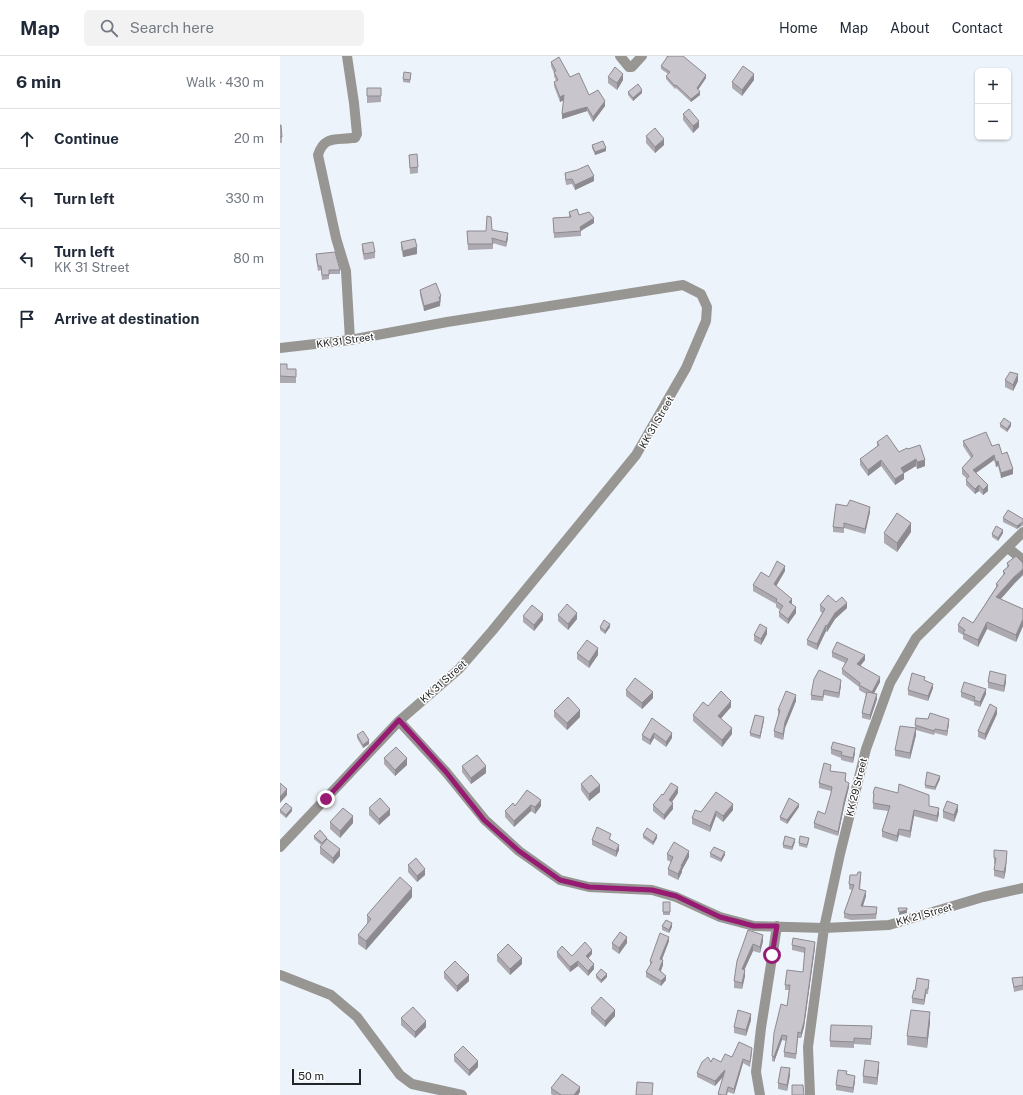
<!DOCTYPE html>
<html lang="en">
<head>
<meta charset="utf-8">
<style>
  :root { --surface:#fff; --page:#f2f2f3; --text:#1f2937; --muted:#747a83; --line:#e0e1e3 }
  body { margin:0; font-family:"Public Sans",sans-serif; background:var(--page); color:var(--text) }
  .controls { position:absolute; right:12px; top:12px; display:grid; overflow:hidden; border-radius:6px; box-shadow:0 1px 3px #0004 }
  .controls button { width:36px; height:36px; display:grid; place-items:center; padding:0; border:0; border-bottom:1px solid var(--line); background:var(--surface); color:var(--text); font:20px sans-serif }
  .scale { position:absolute; left:12px; bottom:10px; width:69px; box-sizing:border-box; padding-left:4px; border:2px solid #232628; border-top:0; font-size:11px; line-height:14px; white-space:nowrap; color:#232628; -webkit-text-stroke:3px #fff; paint-order:stroke }
  .stop { position:absolute; width:12px; height:12px; margin:-9px; border:3px solid #981b73; border-radius:50%; background:#fff }
  .stop.end { background:#981b73; border-color:#fff; box-shadow:0 1px 4px #0008 }
  .list { margin:0; padding:0; list-style:none }
  h2 { display:flex; justify-content:space-between; align-items:center; height:52px; margin:0; padding:0 16px; font-size:17px }
  h2 small { font-size:13px; font-weight:400; color:var(--muted) }
  .list li { display:grid; grid-template-columns:26px 1fr auto; gap:12px; align-items:center; box-sizing:border-box; height:60px; padding:0 16px; border-top:1px solid var(--line) }
  .list b { display:block; font-size:15px; white-space:nowrap }
  .list p { margin:0; font-size:13px; white-space:nowrap; color:var(--muted) }
  .list em { font-size:13px; font-style:normal; color:var(--muted) }
  .icon { flex:none; width:22px; height:22px; fill:none; stroke:currentColor; stroke-width:2; stroke-linecap:round; stroke-linejoin:round }
  .map { position:relative; flex:none; width:743px; height:1039px; overflow:hidden }
  header { display:flex; align-items:center; gap:24px; box-sizing:border-box; height:56px; padding:0 20px; background:var(--surface); border-bottom:1px solid var(--line) }
  header strong { font-size:19px }
  nav { display:flex; gap:22px; margin-inline-start:auto; font-size:14px }
  .search { width:280px; height:36px; background:var(--page); display:flex; align-items:center; gap:10px; box-sizing:border-box; padding:0 14px; border-radius:6px; color:var(--muted); font-size:15px }
  main { display:flex }
  aside { flex:1; background:var(--surface) }
  .map>svg:first-child { display:block }
  .lines { fill:none; stroke-linecap:round; stroke-linejoin:round }
  .minor { stroke:#989693; stroke-width:10 }
  .wall { fill:#ada9b0 }
  .shaded-wall { fill:#8d8a90 }
  .building { fill:#c9c5cd; stroke:#8d8a90 }
  .route { stroke:#981b73; stroke-width:5 }
  .labels { text-anchor:middle; stroke-width:3; stroke-linejoin:round; paint-order:stroke }
  .street-label { font-size:10px; fill:#232628; stroke:#fff }
</style>
</head>
<body>
<header>
<strong>Map</strong>
<div class="search"><svg class="icon" aria-label="search" viewBox="0 0 24 24"><circle cx="10" cy="10" r="6"/><path d="M15 15l6 6"/></svg>Search here</div>
<nav><a>Home</a><a>Map</a><a>About</a><a>Contact</a></nav>
</header>
<main>
<aside>
<h2>6 min<small>Walk · 430 m</small></h2>
<ul class="list">
<li><svg class="icon" aria-label="ahead" viewBox="0 0 24 24"><path d="M12 20V5M6 11l6-6 6 6"/></svg><div><b>Continue</b></div><em>20 m</em></li>
<li><svg class="icon" aria-label="left" viewBox="0 0 24 24"><path d="M17 20v-9H6M10 6l-5 5 5 5"/></svg><div><b>Turn left</b></div><em>330 m</em></li>
<li><svg class="icon" aria-label="left" viewBox="0 0 24 24"><path d="M17 20v-9H6M10 6l-5 5 5 5"/></svg><div><b>Turn left</b><p>KK 31 Street</p></div><em>80 m</em></li>
<li><svg class="icon" aria-label="arrive" viewBox="0 0 24 24"><path d="M6 21V4h12l-3 4 3 4H6"/></svg><div><b>Arrive at destination</b></div></li>
</ul>
</aside>
<div class="map">
<svg width="743" height="1039" viewBox="0 0 743 1039">
  <rect width="100%" height="100%" fill="#ecf3fa"/>
  <g class="lines">
    <path class="minor" d="M 67,0 L 74,47 L 77,78 L 75,82 L 72,82 C 55,84 44,80 38,99 L 56,182 L 66,215 L 70,284
      M 340,0 L 349,11 L 352,11 L 362,0
      M 0,292 L 70,284 L 167,266 L 403,229 L 421,238 L 427,251 L 426,265 L 406,312 L 356,399 L 212,575 L 179,613 L 119,665 L 0,791
      M 728,492 L 743,504
      M 119,665 L 166,716 L 205,764 L 239,795 L 280,824 L 309,831 L 372,834 L 396,841 L 440,861 L 474,870 L 544,872 L 609,869 L 703,841 L 743,832
      M 0,919 L 51,939 L 77,961 L 120,1019 L 132,1028 L 182,1039
      M 480,1039 L 476,1016 L 481,972 L 497,870
      M 530,1039 L 528,991 L 544,872 L 560,798 L 586,693 L 610,627 L 636,582 L 743,476"/>
  </g>
  <path class="wall" d="M 386,0 L 403,0 L 426,22 L 418,34 L 420,39 L 411,46 L 396,32 L 395,33 L 386,23 L 386,20 L 388,18 L 381,13 L 381,10 L 387,1 Z
    M 271,6 L 290,21 L 309,39 L 325,50 L 313,66 L 307,55 L 282,63 L 284,44 L 280,46 L 274,30 L 274,26 L 276,25 L 274,20 L 274,17 L 271,10 Z
    M 131,20 L 130,27 L 123,26 L 123,23 Z
    M 328,21 L 343,24 L 337,34 L 328,27 Z
    M 474,24 L 462,40 L 452,32 L 452,26 Z
    M 87,32 L 101,32 L 101,46 L 87,47 Z
    M 348,36 L 362,37 L 353,45 L 348,39 Z
    M 403,58 L 419,71 L 413,77 L 403,64 Z
    M 0,69 L 2,81 L 2,87 L 0,87 Z
    M 366,80 L 384,89 L 375,97 L 366,87 Z
    M 312,89 L 326,95 L 315,99 L 312,92 Z
    M 129,99 L 138,111 L 138,117 L 130,118 Z
    M 285,117 L 314,125 L 295,134 L 292,128 L 286,129 L 285,122 Z
    M 289,156 L 299,159 L 314,167 L 301,175 L 301,180 L 274,182 L 273,162 L 289,161 Z
    M 212,174 L 228,182 L 226,191 L 213,187 L 213,193 L 188,194 L 187,175 L 206,175 Z
    M 121,186 L 137,198 L 123,201 L 121,192 Z
    M 82,188 L 95,196 L 95,202 L 84,204 L 82,194 Z
    M 36,198 L 60,214 L 60,218 L 49,218 L 49,223 L 42,224 L 41,214 L 38,215 L 36,202 Z
    M 140,234 L 161,246 L 160,246 L 160,250 L 144,255 L 140,239 Z
    M 0,308 L 7,313 L 16,313 L 16,327 L 0,327 Z
    M 725,324 L 738,325 L 733,335 L 725,331 Z
    M 720,368 L 731,370 L 727,376 L 720,371 Z
    M 683,385 L 712,390 L 722,398 L 733,418 L 721,422 L 718,410 L 716,411 L 714,404 L 696,417 L 708,435 L 703,439 L 699,435 L 695,438 L 686,429 L 686,424 L 687,423 L 682,418 L 682,412 L 691,402 L 683,390 Z
    M 597,386 L 619,396 L 628,393 L 645,410 L 637,413 L 636,410 L 624,417 L 624,423 L 615,429 L 601,410 L 588,420 L 580,409 L 580,403 L 597,391 Z
    M 590,456 L 585,478 L 564,472 L 564,477 L 553,476 L 553,471 Z
    M 723,462 L 743,463 L 743,470 L 741,470 L 737,473 L 723,466 Z
    M 631,476 L 617,496 L 604,487 L 604,477 Z
    M 723,477 L 718,485 L 712,481 L 712,478 Z
    M 736,500 L 734,528 L 721,543 L 743,553 L 743,570 L 736,586 L 707,573 L 698,591 L 683,583 L 683,579 L 678,576 L 678,569 L 693,567 L 716,531 L 716,528 L 723,520 L 723,515 L 727,512 L 727,507 Z
    M 505,515 L 496,530 L 512,548 L 516,557 L 508,568 L 499,561 L 499,556 L 500,554 L 496,551 L 496,548 L 473,535 L 473,529 L 489,521 Z
    M 556,546 L 567,552 L 555,563 L 547,576 L 546,575 L 537,594 L 527,589 L 527,584 L 542,557 L 540,555 L 540,549 Z
    M 278,559 L 297,563 L 288,574 L 278,565 Z
    M 243,560 L 263,564 L 254,575 L 243,566 Z
    M 320,571 L 330,571 L 325,578 L 320,574 Z
    M 487,578 L 481,589 L 474,585 L 474,579 Z
    M 552,596 L 585,604 L 580,610 L 600,626 L 594,637 L 597,643 L 590,664 L 582,662 L 582,657 L 586,638 L 579,634 L 579,631 L 562,618 L 562,613 L 565,607 L 552,601 Z
    M 297,597 L 318,599 L 309,612 L 297,603 Z
    M 539,614 L 561,629 L 559,642 L 544,639 L 543,645 L 531,644 L 531,639 Z
    M 645,625 L 653,632 L 648,645 L 628,639 L 628,634 Z
    M 708,626 L 726,626 L 724,636 L 708,632 Z
    M 346,634 L 373,642 L 362,653 L 346,640 Z
    M 681,636 L 706,638 L 700,651 L 694,649 L 694,646 L 681,641 Z
    M 516,645 L 505,672 L 503,684 L 494,681 L 494,675 L 498,660 L 498,654 Z
    M 428,650 L 451,651 L 441,662 L 452,678 L 442,691 L 413,665 L 413,659 Z
    M 274,655 L 300,661 L 287,674 L 274,661 Z
    M 717,658 L 705,684 L 698,681 L 698,675 Z
    M 372,662 L 392,682 L 386,691 L 374,682 L 370,689 L 362,684 L 362,679 Z
    M 484,664 L 480,683 L 470,680 L 470,677 Z
    M 669,667 L 667,680 L 655,677 L 654,679 L 636,674 L 636,679 L 630,703 L 615,700 L 615,694 L 635,672 L 635,669 Z
    M 77,679 L 89,688 L 83,692 L 77,682 Z
    M 551,693 L 575,697 L 573,707 L 561,704 L 561,702 L 551,698 Z
    M 104,702 L 127,709 L 115,720 L 104,708 Z
    M 182,710 L 206,717 L 191,728 L 182,716 Z
    M 551,715 L 566,721 L 566,726 L 569,731 L 564,751 L 558,780 L 534,772 L 534,767 L 545,758 L 551,737 L 551,735 L 539,732 L 539,727 Z
    M 660,723 L 655,734 L 645,732 L 645,729 Z
    M 301,728 L 320,736 L 309,745 L 301,734 Z
    M 247,734 L 261,750 L 255,758 L 251,755 L 234,771 L 225,761 L 225,755 L 235,750 Z
    M 436,736 L 453,754 L 443,766 L 436,760 L 430,776 L 412,768 L 412,762 L 421,756 Z
    M 398,737 L 392,746 L 393,753 L 384,764 L 373,755 L 373,749 L 383,739 Z
    M 593,737 L 649,750 L 659,758 L 657,766 L 634,760 L 630,782 L 619,779 L 617,786 L 602,781 L 602,775 L 608,755 L 593,753 Z
    M 519,751 L 507,768 L 500,764 L 500,761 Z
    M 89,752 L 110,759 L 99,769 L 89,759 Z
    M 0,754 L 12,755 L 6,762 L 0,757 Z
    M 663,755 L 678,755 L 674,766 L 663,762 Z
    M 50,766 L 73,767 L 60,782 L 50,773 Z
    M 363,779 L 377,782 L 373,789 L 363,782 Z
    M 34,780 L 47,783 L 60,800 L 53,808 L 40,798 L 40,791 L 41,789 L 34,783 Z
    M 331,783 L 331,784 L 339,794 L 336,801 L 312,789 L 312,784 Z
    M 529,785 L 527,792 L 519,790 L 519,787 Z
    M 515,786 L 512,794 L 503,792 L 503,789 Z
    M 714,794 L 726,813 L 724,823 L 714,820 L 714,814 L 715,808 L 714,808 Z
    M 430,797 L 445,799 L 441,806 L 430,801 Z
    M 387,798 L 409,801 L 402,814 L 402,816 L 398,824 L 388,819 L 388,813 L 391,806 L 387,804 Z
    M 128,809 L 145,819 L 137,826 L 128,816 Z
    M 581,822 L 580,834 L 586,840 L 583,850 L 597,856 L 596,863 L 571,864 L 564,862 L 564,857 L 572,834 L 569,833 L 569,828 Z
    M 132,841 L 86,894 L 78,888 L 78,879 L 87,868 L 87,859 Z
    M 383,846 L 390,846 L 390,859 L 383,859 Z
    M 382,870 L 392,871 L 389,877 L 382,874 Z
    M 468,874 L 483,885 L 480,897 L 473,895 L 464,914 L 465,920 L 462,933 L 454,932 L 454,925 Z
    M 389,885 L 382,904 L 383,909 L 381,915 L 386,924 L 381,930 L 366,921 L 366,916 L 370,909 L 370,905 Z
    M 332,887 L 347,887 L 339,898 L 332,893 Z
    M 512,889 L 535,891 L 524,971 L 521,982 L 518,982 L 516,1003 L 504,1001 L 504,996 L 506,985 L 502,984 L 494,1006 L 492,1005 L 492,1000 L 507,950 L 509,934 L 505,934 L 505,929 L 523,916 L 525,897 L 512,894 Z
    M 277,896 L 292,900 L 312,898 L 308,902 L 314,913 L 308,920 L 298,910 L 290,916 L 277,901 Z
    M 217,899 L 242,908 L 230,919 L 217,905 Z
    M 164,916 L 189,925 L 177,936 L 164,922 Z
    M 316,919 L 327,921 L 321,927 L 316,922 Z
    M 743,921 L 743,934 L 734,936 L 732,922 Z
    M 649,929 L 648,938 L 646,938 L 644,949 L 632,947 L 632,942 Z
    M 311,952 L 335,960 L 325,971 L 311,958 Z
    M 121,962 L 146,971 L 135,982 L 121,969 Z
    M 471,964 L 466,980 L 454,977 L 454,971 Z
    M 650,966 L 647,992 L 627,989 L 627,980 Z
    M 592,970 L 591,989 L 574,988 L 574,992 L 550,991 L 550,985 Z
    M 472,997 L 470,1011 L 463,1007 L 454,1038 L 448,1036 L 447,1039 L 438,1039 L 443,1021 L 435,1030 L 417,1021 L 417,1017 L 431,1006 L 441,1006 L 452,1001 Z
    M 174,999 L 198,1011 L 189,1020 L 174,1005 Z
    M 599,1013 L 597,1029 L 583,1027 L 583,1020 Z
    M 510,1019 L 507,1035 L 498,1033 L 498,1027 Z
    M 575,1025 L 573,1037 L 556,1034 L 556,1029 Z
    M 271,1032 L 300,1036 L 298,1039 L 273,1039 L 271,1038 Z"/>
  <path class="shaded-wall" d="M 343,18 L 343,24 L 337,34 L 337,27 Z
    M 474,18 L 474,24 L 462,40 L 462,34 Z
    M 426,19 L 426,22 L 417,35 L 417,32 Z
    M 362,34 L 362,37 L 353,45 L 353,42 Z
    M 420,36 L 420,39 L 411,46 L 411,43 Z
    M 284,39 L 284,44 L 280,46 L 280,41 Z
    M 325,45 L 325,50 L 313,66 L 313,61 Z
    M 307,51 L 307,55 L 282,63 L 282,58 Z
    M 419,65 L 419,71 L 413,77 L 413,70 Z
    M 384,83 L 384,89 L 375,97 L 375,91 Z
    M 326,92 L 326,95 L 315,99 L 315,96 Z
    M 314,120 L 314,125 L 295,134 L 295,129 Z
    M 314,162 L 314,167 L 300,175 L 300,171 Z
    M 228,177 L 228,182 L 226,191 L 226,186 Z
    M 137,191 L 137,198 L 123,201 L 123,195 Z
    M 161,240 L 160,250 L 144,255 L 144,250 Z
    M 738,318 L 738,325 L 733,335 L 733,329 Z
    M 731,367 L 731,370 L 727,376 L 727,373 Z
    M 714,399 L 714,404 L 693,419 L 693,414 Z
    M 636,403 L 636,410 L 621,419 L 621,412 Z
    M 601,404 L 601,410 L 588,420 L 588,414 Z
    M 645,404 L 645,410 L 637,413 L 637,406 Z
    M 718,405 L 718,410 L 716,411 L 716,406 Z
    M 733,413 L 733,418 L 721,422 L 721,417 Z
    M 624,417 L 624,423 L 615,429 L 615,423 Z
    M 699,429 L 699,435 L 695,438 L 695,433 Z
    M 708,429 L 708,435 L 703,439 L 703,434 Z
    M 590,451 L 590,456 L 585,478 L 585,473 Z
    M 631,467 L 631,476 L 617,496 L 617,487 Z
    M 741,467 L 741,470 L 737,473 L 737,470 Z
    M 723,474 L 723,477 L 718,485 L 718,482 Z
    M 505,510 L 505,515 L 494,534 L 494,528 Z
    M 743,513 L 743,519 L 734,528 L 716,548 L 716,541 L 734,521 Z
    M 512,543 L 512,549 L 509,546 Z
    M 567,547 L 567,552 L 555,563 L 547,576 L 547,570 L 555,557 Z
    M 516,551 L 516,557 L 508,568 L 508,563 Z
    M 297,557 L 297,563 L 288,574 L 288,568 Z
    M 263,558 L 263,564 L 254,575 L 254,569 Z
    M 743,563 L 743,570 L 736,586 L 736,579 Z
    M 707,566 L 707,573 L 698,591 L 698,584 Z
    M 330,568 L 330,571 L 325,578 L 325,575 Z
    M 546,569 L 546,575 L 537,594 L 537,588 Z
    M 487,572 L 487,578 L 481,589 L 481,583 Z
    M 318,592 L 318,599 L 309,612 L 309,606 Z
    M 585,599 L 585,604 L 577,614 L 577,608 Z
    M 726,619 L 726,626 L 724,636 L 724,630 Z
    M 600,621 L 600,626 L 592,641 L 592,636 Z
    M 561,624 L 561,629 L 559,642 L 559,637 Z
    M 653,628 L 653,632 L 648,645 L 648,640 Z
    M 706,633 L 706,638 L 700,651 L 700,646 Z
    M 373,636 L 373,642 L 362,653 L 362,647 Z
    M 597,638 L 597,643 L 590,664 L 590,659 Z
    M 516,639 L 516,645 L 505,672 L 503,684 L 503,678 L 505,666 Z
    M 451,645 L 451,651 L 438,666 L 438,660 Z
    M 717,652 L 717,658 L 705,684 L 705,678 Z
    M 300,654 L 300,661 L 287,674 L 287,667 Z
    M 484,661 L 484,664 L 480,683 L 480,680 Z
    M 669,663 L 669,667 L 667,680 L 667,675 Z
    M 452,672 L 452,678 L 442,691 L 442,684 Z
    M 636,672 L 636,679 L 630,703 L 630,697 Z
    M 374,677 L 374,682 L 370,689 L 370,684 Z
    M 392,677 L 392,682 L 386,691 L 386,686 Z
    M 89,684 L 89,688 L 83,692 L 83,689 Z
    M 575,692 L 575,697 L 573,707 L 573,702 Z
    M 127,702 L 127,709 L 115,720 L 115,714 Z
    M 206,710 L 206,717 L 191,728 L 191,722 Z
    M 660,720 L 660,723 L 655,734 L 655,731 Z
    M 569,727 L 569,731 L 564,751 L 558,780 L 558,776 L 564,746 Z
    M 320,729 L 320,736 L 309,745 L 309,738 Z
    M 398,731 L 398,737 L 389,750 L 389,744 Z
    M 7,733 L 7,739 L 0,747 L 0,741 Z
    M 261,744 L 261,750 L 255,758 L 255,751 Z
    M 393,747 L 393,753 L 384,764 L 384,759 Z
    M 453,748 L 453,754 L 443,766 L 443,760 Z
    M 519,748 L 519,751 L 507,768 L 507,764 Z
    M 251,749 L 251,755 L 234,771 L 234,765 Z
    M 678,749 L 678,755 L 674,766 L 674,759 Z
    M 12,752 L 12,755 L 6,762 L 6,759 Z
    M 659,752 L 659,758 L 657,766 L 657,760 Z
    M 110,753 L 110,759 L 99,769 L 99,763 Z
    M 634,754 L 634,760 L 630,782 L 630,775 Z
    M 436,755 L 436,760 L 430,776 L 430,770 Z
    M 73,760 L 73,767 L 60,782 L 60,775 Z
    M 619,773 L 619,779 L 617,786 L 617,780 Z
    M 377,779 L 377,782 L 373,789 L 373,786 Z
    M 515,783 L 515,786 L 512,794 L 512,791 Z
    M 339,789 L 339,794 L 336,801 L 336,795 Z
    M 60,793 L 60,800 L 53,808 L 53,802 Z
    M 409,795 L 409,801 L 402,814 L 402,816 L 398,824 L 398,818 L 401,810 Z
    M 727,795 L 726,813 L 724,823 L 724,816 Z
    M 445,796 L 445,799 L 441,806 L 441,803 Z
    M 145,813 L 145,819 L 137,826 L 137,820 Z
    M 132,832 L 132,841 L 86,894 L 86,885 Z
    M 586,835 L 586,840 L 581,856 L 581,850 Z
    M 627,854 L 627,857 L 619,859 L 619,856 Z
    M 392,867 L 392,871 L 389,877 L 389,874 Z
    M 483,879 L 483,885 L 480,897 L 480,891 Z
    M 347,881 L 347,887 L 339,898 L 339,892 Z
    M 389,881 L 389,885 L 380,908 L 380,903 Z
    M 535,886 L 535,891 L 524,971 L 521,982 L 521,977 Z
    M 473,888 L 473,895 L 462,919 L 462,913 Z
    M 312,894 L 312,898 L 306,905 L 306,900 Z
    M 242,902 L 242,908 L 230,919 L 230,913 Z
    M 383,904 L 383,909 L 379,919 L 379,914 Z
    M 298,905 L 298,910 L 290,916 L 290,911 Z
    M 314,908 L 314,913 L 308,920 L 308,915 Z
    M 465,914 L 465,920 L 462,933 L 462,927 Z
    M 327,918 L 327,921 L 321,927 L 321,924 Z
    M 189,919 L 189,925 L 177,936 L 177,930 Z
    M 386,920 L 386,924 L 381,930 L 381,925 Z
    M 646,933 L 646,938 L 644,949 L 644,944 Z
    M 335,954 L 335,960 L 325,971 L 325,965 Z
    M 650,956 L 650,966 L 647,992 L 647,982 Z
    M 471,958 L 471,964 L 466,980 L 466,974 Z
    M 146,965 L 146,971 L 135,982 L 135,976 Z
    M 502,979 L 502,984 L 494,1006 L 494,1001 Z
    M 463,1003 L 463,1007 L 454,1038 L 454,1033 Z
    M 198,1005 L 198,1011 L 189,1020 L 189,1014 Z
    M 599,1006 L 599,1013 L 597,1029 L 597,1022 Z
    M 510,1012 L 510,1019 L 507,1035 L 507,1029 Z
    M 445,1014 L 445,1018 L 435,1030 L 435,1025 Z
    M 575,1020 L 575,1025 L 573,1037 L 573,1032 Z
    M 300,1031 L 300,1036 L 298,1039 L 294,1039 Z"/>
  <path class="building" d="M 388,0 L 403,0 L 426,19 L 417,32 L 420,36 L 411,43 L 396,29 L 395,30 L 386,20 L 390,16 L 381,10 Z
    M 279,1 L 290,21 L 299,17 L 309,39 L 318,34 L 325,45 L 313,61 L 307,51 L 282,58 L 284,39 L 280,41 L 274,26 L 278,24 L 274,16 L 276,15 L 271,6 Z
    M 463,10 L 474,18 L 462,34 L 452,26 Z
    M 335,11 L 343,18 L 337,27 L 328,21 Z
    M 124,16 L 131,17 L 130,24 L 123,23 Z
    M 358,28 L 362,34 L 353,42 L 348,36 Z
    M 87,32 L 101,32 L 101,40 L 87,40 Z
    M 409,53 L 419,65 L 413,70 L 403,58 Z
    M 0,69 L 1,69 L 2,81 L 0,81 Z
    M 375,72 L 384,83 L 375,91 L 366,80 Z
    M 323,85 L 326,92 L 315,96 L 312,89 Z
    M 137,98 L 138,111 L 130,112 L 129,99 Z
    M 308,109 L 314,120 L 295,129 L 292,123 L 286,124 L 285,117 L 297,114 Z
    M 297,153 L 299,159 L 309,156 L 314,162 L 300,171 L 301,175 L 274,177 L 273,162 L 291,161 L 289,156 Z
    M 207,160 L 211,161 L 212,174 L 228,177 L 226,186 L 212,182 L 213,188 L 188,188 L 187,175 L 206,175 Z
    M 135,183 L 137,191 L 123,195 L 121,186 Z
    M 93,186 L 95,196 L 84,198 L 82,188 Z
    M 55,196 L 60,214 L 49,214 L 49,219 L 42,219 L 41,210 L 38,210 L 36,198 Z
    M 156,227 L 161,240 L 159,241 L 160,245 L 144,250 L 140,234 Z
    M 0,308 L 7,308 L 7,313 L 16,313 L 16,321 L 0,320 Z
    M 730,316 L 738,318 L 733,329 L 725,324 Z
    M 724,362 L 731,367 L 727,373 L 720,368 Z
    M 706,376 L 712,390 L 719,388 L 722,398 L 727,396 L 733,413 L 721,417 L 718,405 L 716,406 L 714,399 L 693,414 L 708,429 L 703,434 L 699,429 L 695,433 L 686,424 L 689,420 L 682,412 L 693,400 L 683,385 Z
    M 607,379 L 619,396 L 627,392 L 628,393 L 640,389 L 645,404 L 637,406 L 636,403 L 621,412 L 624,417 L 615,423 L 601,404 L 588,414 L 580,403 L 599,389 L 597,386 Z
    M 570,444 L 590,451 L 585,473 L 564,467 L 564,472 L 553,471 L 556,448 L 567,450 Z
    M 728,454 L 743,463 L 743,467 L 741,467 L 737,470 L 723,462 Z
    M 617,457 L 631,467 L 617,487 L 604,477 Z
    M 716,470 L 723,474 L 718,482 L 712,478 Z
    M 736,500 L 743,507 L 743,513 L 734,521 L 716,541 L 743,553 L 743,563 L 736,579 L 707,566 L 698,584 L 683,577 L 685,574 L 678,569 L 683,561 L 693,567 L 718,529 L 716,528 L 725,517 L 723,515 L 729,510 L 727,507 Z
    M 497,505 L 505,510 L 494,528 L 512,543 L 509,546 L 516,551 L 508,563 L 499,556 L 503,550 L 496,545 L 497,543 L 473,529 L 481,516 L 489,521 Z
    M 548,539 L 556,546 L 562,541 L 567,547 L 555,557 L 547,570 L 546,569 L 537,588 L 527,584 L 545,553 L 540,549 Z
    M 287,548 L 297,557 L 288,568 L 278,559 Z
    M 252,549 L 263,558 L 254,569 L 243,560 Z
    M 324,564 L 330,568 L 325,575 L 320,571 Z
    M 480,568 L 487,572 L 481,583 L 474,579 Z
    M 307,584 L 318,592 L 309,606 L 297,597 Z
    M 557,586 L 585,599 L 577,608 L 600,621 L 592,636 L 579,629 L 580,627 L 562,613 L 568,603 L 552,596 Z
    M 539,614 L 561,624 L 559,637 L 544,634 L 543,641 L 531,639 L 534,623 Z
    M 710,615 L 726,619 L 724,630 L 708,626 Z
    M 632,617 L 645,621 L 644,624 L 653,628 L 648,640 L 628,634 Z
    M 355,622 L 373,636 L 362,647 L 346,634 Z
    M 684,626 L 706,633 L 700,646 L 694,644 L 695,641 L 681,636 Z
    M 441,635 L 451,645 L 438,660 L 452,672 L 442,684 L 413,659 L 423,646 L 428,650 Z
    M 506,635 L 516,639 L 505,666 L 503,678 L 494,675 L 500,654 L 498,654 Z
    M 587,636 L 597,638 L 590,659 L 582,657 Z
    M 288,641 L 300,654 L 287,667 L 274,655 Z
    M 710,648 L 717,652 L 705,678 L 698,675 Z
    M 650,657 L 669,663 L 667,675 L 655,673 L 654,675 L 635,669 L 636,662 L 648,663 Z
    M 475,659 L 484,661 L 480,680 L 470,677 Z
    M 372,662 L 392,677 L 386,686 L 374,677 L 370,684 L 362,679 Z
    M 620,670 L 636,672 L 630,697 L 615,694 Z
    M 83,675 L 89,684 L 83,689 L 77,679 Z
    M 553,686 L 575,692 L 573,702 L 561,699 L 562,696 L 551,693 Z
    M 116,691 L 127,702 L 115,714 L 104,702 Z
    M 197,699 L 206,710 L 191,722 L 182,710 Z
    M 544,707 L 551,709 L 550,715 L 566,717 L 565,725 L 569,727 L 564,746 L 558,776 L 534,767 L 538,755 L 545,758 L 551,737 L 552,731 L 539,727 Z
    M 647,716 L 660,720 L 655,731 L 645,729 Z
    M 311,719 L 320,729 L 309,738 L 301,728 Z
    M 0,727 L 7,733 L 0,741 Z
    M 391,727 L 398,731 L 389,744 L 393,747 L 384,759 L 373,749 L 382,738 L 383,739 Z
    M 619,728 L 649,739 L 649,750 L 659,752 L 657,760 L 634,754 L 630,775 L 619,773 L 617,780 L 602,775 L 610,750 L 593,747 L 594,738 L 593,737 L 595,731 L 618,737 Z
    M 247,734 L 261,744 L 255,751 L 251,749 L 234,765 L 225,755 L 233,747 L 235,750 Z
    M 436,736 L 453,748 L 443,760 L 436,755 L 430,770 L 412,762 L 415,754 L 421,756 Z
    M 100,742 L 110,753 L 99,763 L 89,752 Z
    M 509,742 L 519,748 L 507,764 L 500,761 Z
    M 667,745 L 678,749 L 674,759 L 663,755 Z
    M 6,747 L 12,752 L 6,759 L 0,754 Z
    M 63,752 L 73,760 L 60,775 L 50,766 Z
    M 317,771 L 331,778 L 329,783 L 339,789 L 336,795 L 312,784 Z
    M 367,772 L 377,779 L 373,786 L 363,779 Z
    M 40,774 L 47,782 L 42,787 L 34,780 Z
    M 505,780 L 515,783 L 512,791 L 503,789 Z
    M 520,780 L 529,782 L 527,789 L 519,787 Z
    M 47,783 L 60,793 L 53,802 L 40,791 Z
    M 394,786 L 409,795 L 401,810 L 402,810 L 398,818 L 388,813 L 393,801 L 387,798 Z
    M 434,791 L 445,796 L 441,803 L 430,797 Z
    M 714,794 L 727,795 L 726,807 L 724,816 L 714,814 L 716,802 L 714,802 Z
    M 136,802 L 145,813 L 137,820 L 128,809 Z
    M 578,816 L 581,816 L 579,833 L 586,835 L 581,850 L 597,851 L 596,858 L 571,859 L 564,857 L 574,829 L 569,828 L 570,819 L 577,819 Z
    M 120,821 L 132,832 L 86,885 L 78,879 L 91,863 L 87,859 Z
    M 383,846 L 390,846 L 390,856 L 383,856 Z
    M 618,852 L 627,852 L 627,854 L 619,856 Z
    M 386,864 L 392,867 L 389,874 L 382,870 Z
    M 468,874 L 483,879 L 480,891 L 473,888 L 462,913 L 465,914 L 462,927 L 454,925 L 457,905 Z
    M 340,876 L 347,881 L 339,892 L 332,887 Z
    M 380,877 L 389,881 L 380,903 L 383,904 L 379,914 L 386,920 L 381,925 L 366,916 L 372,906 L 370,905 Z
    M 513,882 L 535,886 L 524,966 L 521,977 L 518,976 L 516,998 L 504,996 L 507,980 L 502,979 L 494,1001 L 492,1000 L 494,977 L 501,948 L 507,950 L 510,929 L 505,929 L 507,914 L 523,916 L 525,892 L 512,889 Z
    M 305,886 L 312,894 L 306,900 L 314,908 L 308,915 L 298,905 L 290,911 L 277,896 L 282,890 L 292,900 Z
    M 228,888 L 242,902 L 230,913 L 217,899 Z
    M 175,905 L 189,919 L 177,930 L 164,916 Z
    M 321,913 L 327,918 L 321,924 L 316,919 Z
    M 743,921 L 743,929 L 734,931 L 732,922 Z
    M 637,922 L 649,924 L 648,933 L 646,933 L 644,944 L 632,942 L 634,934 L 635,935 Z
    M 321,941 L 335,954 L 325,965 L 311,952 Z
    M 133,951 L 146,965 L 135,976 L 121,962 Z
    M 458,954 L 471,958 L 466,974 L 454,971 Z
    M 631,954 L 650,956 L 647,982 L 627,980 Z
    M 551,969 L 592,970 L 591,983 L 574,982 L 574,986 L 550,985 Z
    M 459,986 L 472,992 L 470,1006 L 463,1003 L 454,1033 L 448,1031 L 446,1039 L 442,1039 L 438,1038 L 445,1014 L 435,1025 L 417,1017 L 422,1006 L 428,1001 L 431,1006 L 433,1002 L 441,1006 L 445,998 L 452,1001 Z
    M 183,990 L 198,1005 L 189,1014 L 174,999 Z
    M 585,1004 L 599,1006 L 597,1022 L 583,1020 Z
    M 501,1011 L 510,1012 L 507,1029 L 498,1027 Z
    M 558,1014 L 567,1015 L 566,1018 L 575,1020 L 573,1032 L 556,1029 Z
    M 282,1018 L 300,1031 L 294,1039 L 281,1039 L 271,1032 Z
    M 357,1026 L 373,1027 L 372,1039 L 356,1039 Z
    M 512,1029 L 523,1029 L 524,1039 L 512,1039 Z"/>
  <g class="lines">
    <path class="route" d="M 46,743 L 119,664 L 166,716 L 204,764 L 239,795 L 280,824 L 309,831 L 372,834 L 396,840 L 440,861 L 474,870 L 497,870 L 492,899"/>
  </g>
  <g class="labels">
    <g class="street-label">
      <text transform="translate(65 284) rotate(-8)" y="4">KK 31 Street</text>
      <text transform="translate(376 366) rotate(-60)" y="4">KK 31 Street</text>
      <text transform="translate(163 625) rotate(-42)" y="4">KK 31 Street</text>
      <text transform="translate(576 731) rotate(-76)" y="4">KK 29 Street</text>
      <text transform="translate(644 858) rotate(-16)" y="4">KK 21 Street</text>
    </g>
  </g>
</svg>
<div class="controls">
<button>+</button>
<button>−</button>
</div>
<div class="scale">50 m</div>
<div class="stop" style="left:492px;top:899px"></div>
<div class="stop end" style="left:46px;top:743px"></div>
</div>
</main>
</body>
</html>
